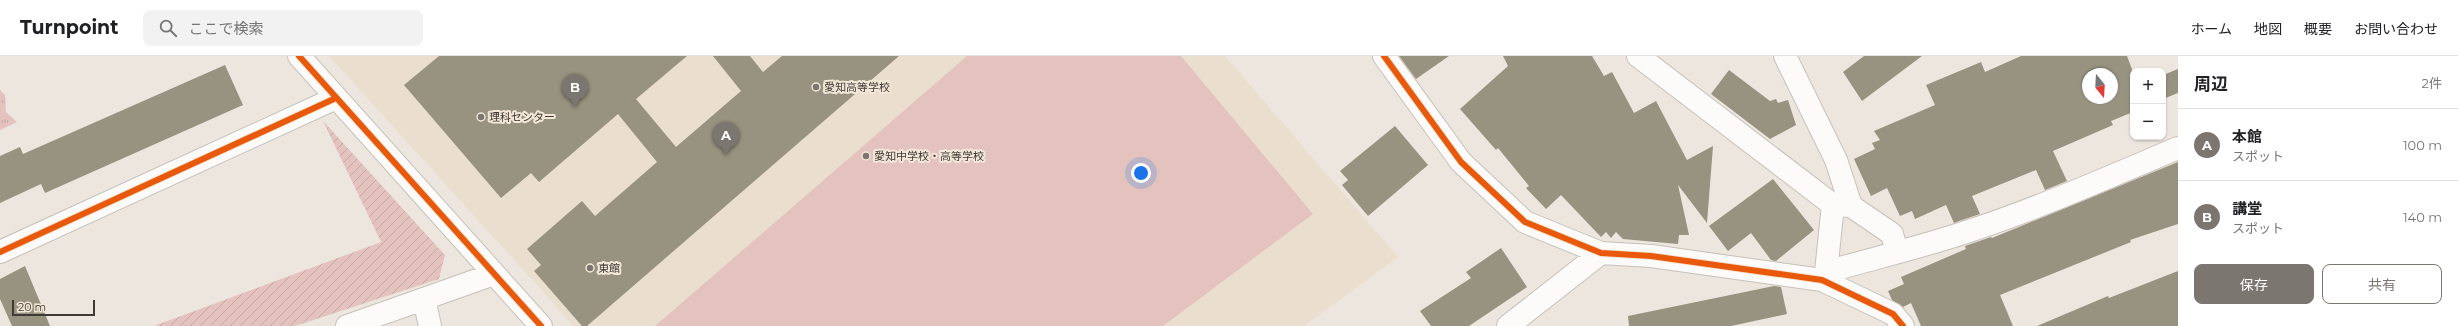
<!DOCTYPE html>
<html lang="ja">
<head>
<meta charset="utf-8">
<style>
  :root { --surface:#fff; --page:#f2f2f2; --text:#202124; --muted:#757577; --line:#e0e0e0; --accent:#7c7670 }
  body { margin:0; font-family:Montserrat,"Noto Sans JP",sans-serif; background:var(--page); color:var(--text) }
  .controls { position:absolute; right:12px; top:12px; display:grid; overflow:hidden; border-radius:8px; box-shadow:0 1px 3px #0004 }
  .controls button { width:36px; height:36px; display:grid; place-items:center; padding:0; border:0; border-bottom:1px solid var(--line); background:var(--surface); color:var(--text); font:20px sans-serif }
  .compass { position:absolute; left:2082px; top:12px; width:36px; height:36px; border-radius:50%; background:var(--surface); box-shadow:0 1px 3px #0004; rotate:162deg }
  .scale { position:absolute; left:12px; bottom:10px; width:83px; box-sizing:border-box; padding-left:4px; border:2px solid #3f3a34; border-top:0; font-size:11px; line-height:14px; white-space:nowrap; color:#3f3a34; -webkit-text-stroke:3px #f3e7d8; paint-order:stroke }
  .you { position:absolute; left:1141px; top:117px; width:14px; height:14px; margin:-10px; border:3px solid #fff; border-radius:50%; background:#1a73e8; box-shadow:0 0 0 6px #1a73e833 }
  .badge { display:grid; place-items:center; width:26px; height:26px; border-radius:50%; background:var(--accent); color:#fff; font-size:13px; font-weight:700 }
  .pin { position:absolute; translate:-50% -33px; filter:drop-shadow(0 1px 2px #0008) }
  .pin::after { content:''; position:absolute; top:21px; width:14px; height:12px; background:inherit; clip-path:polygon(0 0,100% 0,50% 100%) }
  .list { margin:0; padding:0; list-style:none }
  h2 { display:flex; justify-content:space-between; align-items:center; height:52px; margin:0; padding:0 16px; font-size:17px }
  h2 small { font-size:13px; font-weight:400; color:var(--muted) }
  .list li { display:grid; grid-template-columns:26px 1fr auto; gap:12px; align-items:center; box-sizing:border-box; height:72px; padding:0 16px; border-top:1px solid var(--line) }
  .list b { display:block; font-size:15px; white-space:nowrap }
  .list p { margin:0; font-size:13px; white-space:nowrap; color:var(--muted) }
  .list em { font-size:13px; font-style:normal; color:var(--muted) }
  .actions { display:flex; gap:8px; padding:12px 16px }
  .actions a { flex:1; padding:9px 0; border:1px solid var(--accent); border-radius:8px; text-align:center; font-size:14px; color:var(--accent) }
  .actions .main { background:var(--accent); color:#fff }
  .icon { flex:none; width:22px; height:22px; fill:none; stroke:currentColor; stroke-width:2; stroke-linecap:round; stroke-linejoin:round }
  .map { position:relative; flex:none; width:2178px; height:270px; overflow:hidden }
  header { display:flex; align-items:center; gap:24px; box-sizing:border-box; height:56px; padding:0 20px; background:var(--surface); border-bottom:1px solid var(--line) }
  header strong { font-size:19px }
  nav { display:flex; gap:22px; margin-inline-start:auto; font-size:14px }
  .search { width:280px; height:36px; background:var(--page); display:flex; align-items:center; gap:10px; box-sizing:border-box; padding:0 14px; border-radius:8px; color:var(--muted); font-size:15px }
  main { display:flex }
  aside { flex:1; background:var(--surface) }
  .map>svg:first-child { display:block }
  .built { fill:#eadfcf }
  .grass { fill:url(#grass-tufts) }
  .garden { fill:url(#garden-furrows) }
  .pitch { fill:#e4c3bf }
  .building { fill:#989280; fill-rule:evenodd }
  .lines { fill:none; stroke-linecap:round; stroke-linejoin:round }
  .minor-casing { stroke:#c6c1ba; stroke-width:24 }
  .minor { stroke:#fcfbfa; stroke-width:22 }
  .cycleway-casing { stroke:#f3e7d8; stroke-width:8 }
  .cycleway { stroke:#e8590c; stroke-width:6 }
  .poi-dot { fill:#7c7670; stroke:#f3e7d8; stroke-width:1.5 }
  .labels { text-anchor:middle; stroke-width:4; stroke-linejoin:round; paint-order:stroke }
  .poi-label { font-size:11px; fill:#3f3a34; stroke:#f3e7d8; text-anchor:start }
</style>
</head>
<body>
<header>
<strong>Turnpoint</strong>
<div class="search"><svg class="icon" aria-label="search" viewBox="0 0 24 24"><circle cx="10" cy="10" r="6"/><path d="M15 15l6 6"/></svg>ここで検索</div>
<nav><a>ホーム</a><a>地図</a><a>概要</a><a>お問い合わせ</a></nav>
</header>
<main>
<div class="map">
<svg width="2178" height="270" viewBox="0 0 2178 270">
  <defs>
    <pattern id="grass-tufts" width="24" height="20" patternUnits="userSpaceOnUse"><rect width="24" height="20" fill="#e4c3bf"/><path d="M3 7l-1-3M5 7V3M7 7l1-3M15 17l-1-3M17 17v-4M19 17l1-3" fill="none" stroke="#c5a8a5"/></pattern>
    <pattern id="garden-furrows" width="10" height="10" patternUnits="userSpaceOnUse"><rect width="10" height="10" fill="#e4c3bf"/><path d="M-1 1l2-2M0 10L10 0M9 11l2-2" fill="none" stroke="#c5a8a5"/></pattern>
  </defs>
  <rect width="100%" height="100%" fill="#ede6de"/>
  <path class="built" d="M 329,0 L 1225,0 L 1398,201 L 1304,270 L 574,270 Z"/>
  <path class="grass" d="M 0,34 L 5,39 L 6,56 L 17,66 L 0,74 Z"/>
  <path class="garden" d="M 323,65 L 445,199 L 439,223 L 295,270 L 154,270 L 381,186 Z"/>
  <path class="pitch" d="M 967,0 L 1181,0 L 1313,158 L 1163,270 L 655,270 Z"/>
  <path class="building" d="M 439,0 L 687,0 L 636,43 L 676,91 L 741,35 L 713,0 L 750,0 L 763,16 L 782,0 L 899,0 L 587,270 L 582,270 L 534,215 L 541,209 L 527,193 L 582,145 L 595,160 L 657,106 L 618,58 L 539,126 L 531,117 L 501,142 L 404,29 Z
    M 1399,0 L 1449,0 L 1416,23 Z
    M 1503,0 L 1592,0 L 1604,20 L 1612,16 L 1634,57 L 1656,45 L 1687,104 L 1713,90 L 1707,167 L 1678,129 L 1689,179 L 1679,179 L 1678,188 L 1623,183 L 1616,176 L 1611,182 L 1606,176 L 1601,181 L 1561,139 L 1546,153 L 1526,132 L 1529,130 L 1498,92 L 1496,94 L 1460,53 L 1508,10 Z
    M 1864,0 L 1922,0 L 1862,45 L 1843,16 Z
    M 2021,0 L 2127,0 L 2133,16 L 2133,56 L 2111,65 L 2113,69 L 2053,95 L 2067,125 L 2045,134 L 2036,114 L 1972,140 L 1980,158 L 1959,165 L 1954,167 L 1946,149 L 1915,163 L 1912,155 L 1900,160 L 1887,132 L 1871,140 L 1854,103 L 1875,93 L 1872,87 L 1880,84 L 1874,75 L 1935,49 L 1926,29 L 1981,6 L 1985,16 ZM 2088,18 L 2112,18 L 2112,42 L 2088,42 Z
    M 225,9 L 243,49 L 45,137 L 41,128 L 0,147 L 0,100 L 20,91 L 23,98 Z
    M 2178,13 L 2178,37 L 2163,43 L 2163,19 Z
    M 1729,14 L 1770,45 L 1776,43 L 1778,47 L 1788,44 L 1796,69 L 1770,83 L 1711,38 Z
    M 1395,70 L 1428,109 L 1368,160 L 1342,129 L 1348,124 L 1340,115 Z
    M 2178,106 L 2178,168 L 2130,184 L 2131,186 L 2000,239 L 2013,270 L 1921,270 L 1911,247 L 1903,251 L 1892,244 L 1888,235 L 1904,228 L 1901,221 L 1966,193 L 1965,190 L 1991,181 L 1992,182 Z
    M 1773,123 L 1814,174 L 1776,205 L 1771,204 L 1751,177 L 1728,195 L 1709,170 Z
    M 1501,192 L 1527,231 L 1469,270 L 1431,270 L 1420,255 L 1471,222 L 1466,216 Z
    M 25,210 L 50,270 L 12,270 L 0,243 L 0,223 Z
    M 2178,215 L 2178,270 L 2037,270 L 2108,240 L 2109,242 Z
    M 1774,230 L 1781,231 L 1787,258 L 1731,270 L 1629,270 L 1628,260 Z"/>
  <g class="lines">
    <defs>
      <path id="minor" d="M 299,0 L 541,270
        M 1384,0 L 1461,106 L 1525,166 L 1601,197 L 1651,200 L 1822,224 L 1893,258 L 1903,270
        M 1638,0 L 1833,149
        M 1785,0 L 1836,104 L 1851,150
        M 0,196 L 336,42
        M 1897,196 L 1892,178 L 1851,150 L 1833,149 L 1826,216 C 1871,203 1918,192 1963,177 C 2037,153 2107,122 2178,92
        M 424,243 L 430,270
        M 347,270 L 494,218
        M 1508,270 L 1601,197"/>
    </defs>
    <use href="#minor" class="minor-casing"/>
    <use href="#minor" class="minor"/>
    <defs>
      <path id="cycleway" d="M 299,0 L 541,270
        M 1384,0 L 1461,106 L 1525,166 L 1601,197 L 1651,200 L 1822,224 L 1893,258 L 1903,270
        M 0,196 L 336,42"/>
    </defs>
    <use href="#cycleway" class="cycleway-casing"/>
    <use href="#cycleway" class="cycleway"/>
  </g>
  <g class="poi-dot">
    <circle cx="816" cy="31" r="4"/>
    <circle cx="481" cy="61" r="4"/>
    <circle cx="866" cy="100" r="4"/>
    <circle cx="590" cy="212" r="4"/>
  </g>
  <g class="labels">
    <g class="poi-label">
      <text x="824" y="35">愛知高等学校</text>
      <text x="489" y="65">理科センター</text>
      <text x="874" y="104">愛知中学校・高等学校</text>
      <text x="598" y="216">東館</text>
    </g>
  </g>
</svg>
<div class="controls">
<button>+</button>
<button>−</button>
</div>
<svg class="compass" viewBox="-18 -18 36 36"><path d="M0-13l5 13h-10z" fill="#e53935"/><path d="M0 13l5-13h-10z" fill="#757577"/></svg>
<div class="scale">20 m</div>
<div class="you"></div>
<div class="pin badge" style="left:726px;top:99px">A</div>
<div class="pin badge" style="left:575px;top:51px">B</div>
</div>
<aside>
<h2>周辺<small>2件</small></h2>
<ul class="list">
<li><span class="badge">A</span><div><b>本館</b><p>スポット</p></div><em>100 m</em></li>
<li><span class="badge">B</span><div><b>講堂</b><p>スポット</p></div><em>140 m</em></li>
</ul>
<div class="actions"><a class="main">保存</a><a>共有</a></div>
</aside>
</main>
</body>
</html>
